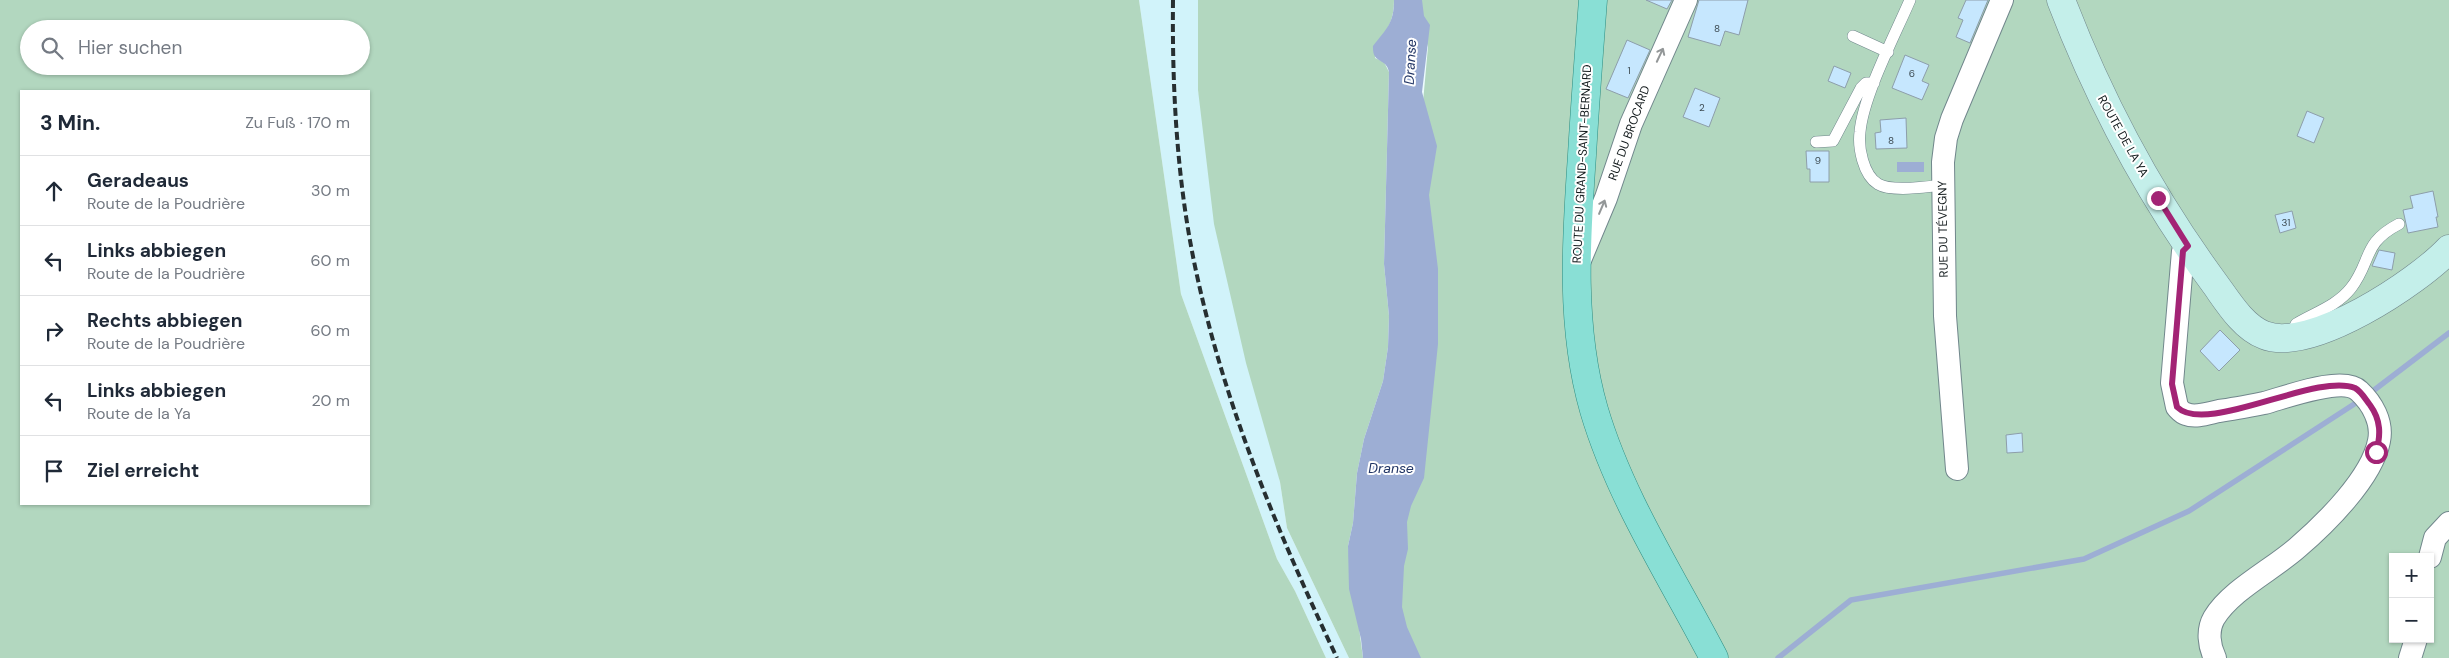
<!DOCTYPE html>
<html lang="de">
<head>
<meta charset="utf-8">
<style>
  :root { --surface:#fff; --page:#f6f6f7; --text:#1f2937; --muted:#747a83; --line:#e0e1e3 }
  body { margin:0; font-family:"DM Sans",sans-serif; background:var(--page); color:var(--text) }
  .controls { position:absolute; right:15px; bottom:15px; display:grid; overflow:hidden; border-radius:0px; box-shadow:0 1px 4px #0004 }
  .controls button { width:45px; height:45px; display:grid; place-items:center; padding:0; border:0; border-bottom:1px solid var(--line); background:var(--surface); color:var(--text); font:25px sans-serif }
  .stop { position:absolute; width:15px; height:15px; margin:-11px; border:4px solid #a32475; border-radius:50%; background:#fff }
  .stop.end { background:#a32475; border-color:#fff; box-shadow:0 1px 5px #0008 }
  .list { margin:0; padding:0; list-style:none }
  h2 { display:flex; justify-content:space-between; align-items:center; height:65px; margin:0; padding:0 20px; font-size:21px }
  h2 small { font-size:16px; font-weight:400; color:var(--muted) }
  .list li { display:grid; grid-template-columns:32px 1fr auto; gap:15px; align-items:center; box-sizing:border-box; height:70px; padding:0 20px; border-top:1px solid var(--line) }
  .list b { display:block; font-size:19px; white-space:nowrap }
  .list p { margin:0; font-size:16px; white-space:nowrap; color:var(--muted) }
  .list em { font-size:16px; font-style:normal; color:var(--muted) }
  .icon { flex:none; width:28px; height:28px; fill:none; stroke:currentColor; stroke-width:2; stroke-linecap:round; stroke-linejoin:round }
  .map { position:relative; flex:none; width:2449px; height:658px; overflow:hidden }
  .search { position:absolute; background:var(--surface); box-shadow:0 1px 4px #0004; left:20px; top:20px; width:350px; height:55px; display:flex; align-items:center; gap:12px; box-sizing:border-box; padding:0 18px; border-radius:28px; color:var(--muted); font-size:19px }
  .panel { position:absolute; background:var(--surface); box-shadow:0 1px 4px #0004; left:20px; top:90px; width:350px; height:415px; border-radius:0px }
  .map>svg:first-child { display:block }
  .built { fill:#d1f3fa }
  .green { fill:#b2d7bf; fill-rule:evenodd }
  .water { fill:#9daed4 }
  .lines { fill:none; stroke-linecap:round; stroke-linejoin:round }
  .stream { stroke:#9daed4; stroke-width:5.5 }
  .building { fill:#c6e7fe; stroke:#8d9eaa }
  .lane-casing { stroke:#71878c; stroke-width:12 }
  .street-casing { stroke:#71878c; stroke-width:24 }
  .secondary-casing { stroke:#71878c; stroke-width:29 }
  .primary-casing { stroke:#2c8c81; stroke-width:29 }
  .lane { stroke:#fff; stroke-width:11 }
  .street { stroke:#fff; stroke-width:22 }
  .secondary { stroke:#c4efea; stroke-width:28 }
  .primary { stroke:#89dfd5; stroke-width:28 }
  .rail { stroke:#262f31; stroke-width:4; stroke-dasharray:8 4; stroke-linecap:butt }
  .oneway { stroke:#939798 }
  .route { stroke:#a32475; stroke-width:6 }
  .labels { text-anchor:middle; stroke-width:4; stroke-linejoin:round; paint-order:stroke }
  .number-label { font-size:10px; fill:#3e4c53 }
  .street-label { font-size:12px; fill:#10181a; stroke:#fff }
  .water-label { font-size:14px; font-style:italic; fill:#213565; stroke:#fff }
</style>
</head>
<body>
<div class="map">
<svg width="2449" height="658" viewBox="0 0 2449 658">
  <rect width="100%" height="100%" fill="#ecfbfe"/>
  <path class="built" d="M 1139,0 L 1198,0 L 1198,90 L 1280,482 L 1287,528 L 1349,658 L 1326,658 L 1295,591 L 1277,559 L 1181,294 Z"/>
  <path class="green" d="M 0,0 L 1139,0 L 1181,294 L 1277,559 L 1295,591 L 1326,658 L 0,658 ZM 29,29 L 361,29 L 361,66 L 29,66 ZM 21,91 L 369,91 L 369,504 L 21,504 Z
    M 1198,0 L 1394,0 C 1394,18 1389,30 1376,43 L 1375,58 L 1384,62 L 1389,72 L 1384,264 L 1389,316 L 1388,347 L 1383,381 L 1364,439 L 1357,473 L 1353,523 L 1348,546 L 1363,658 L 1349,658 L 1287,528 L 1280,482 L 1246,363 L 1214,224 L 1198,90 Z
    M 1415,0 L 2449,0 L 2449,658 L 1396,658 L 1388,487 L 1428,47 ZM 2393,557 L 2430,557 L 2430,639 L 2393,639 Z"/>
  <path class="water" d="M 1394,0 L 1422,0 L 1424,16 L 1430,25 L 1422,92 L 1437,146 L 1429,195 L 1438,269 L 1438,344 L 1424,478 L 1411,506 L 1407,522 L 1408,549 L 1404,566 L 1402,607 L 1407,627 L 1421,658 L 1363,658 L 1361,639 L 1349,589 L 1348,546 L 1353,523 L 1357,473 L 1364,439 L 1383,381 L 1388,347 L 1389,316 L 1384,264 L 1389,72 C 1386,57 1372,65 1373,46 C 1386,29 1394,24 1394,0 Z
    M 1897,162 L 1924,162 L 1924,172 L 1897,172 Z"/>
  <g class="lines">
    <path class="stream" d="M 2369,394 L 2449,333
      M 1778,658 L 1851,600 L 2084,559 L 2189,511 L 2362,399"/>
  </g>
  <path class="building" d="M 1646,0 L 1672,0 L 1667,9 Z
    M 1699,0 L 1748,0 L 1739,35 L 1725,31 L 1720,46 L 1688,37 Z
    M 1966,0 L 1988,0 L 1970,43 L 1956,37 L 1963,20 L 1958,18 Z
    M 1627,40 L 1650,50 L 1628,98 L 1606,89 Z
    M 1905,55 L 1929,65 L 1922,81 L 1929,84 L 1922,100 L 1892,88 Z
    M 1834,66 L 1851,73 L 1845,88 L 1828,81 Z
    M 1695,88 L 1720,98 L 1709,127 L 1683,117 Z
    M 2307,111 L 2324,118 L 2314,143 L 2297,136 Z
    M 1906,118 L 1907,148 L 1876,149 L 1875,133 L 1881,132 L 1880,120 Z
    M 1806,151 L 1829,151 L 1829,182 L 1810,182 L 1810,169 L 1807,169 Z
    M 2433,191 L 2438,217 L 2436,217 L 2438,227 L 2408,233 L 2403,210 L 2413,208 L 2410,196 Z
    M 2292,211 L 2296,228 L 2280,233 L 2275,215 Z
    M 2379,250 L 2395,253 L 2392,270 L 2372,266 Z
    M 2220,330 L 2240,350 L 2219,371 L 2200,351 Z
    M 2022,433 L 2023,452 L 2007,453 L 2006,435 Z"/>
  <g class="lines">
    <defs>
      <path id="lane" d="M 1910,0 C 1895,35 1863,96 1860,132 C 1858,147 1863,175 1878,184 C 1891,192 1927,187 1942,185
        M 1853,36 L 1888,52
        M 1816,142 L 1833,141 L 1861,88 L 1866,83 L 1874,83
        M 2292,334 L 2296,324 C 2314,313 2337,306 2351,288 C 2372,261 2362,243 2399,224"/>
      <path id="street" d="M 2188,246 L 2183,251 L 2172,383 L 2177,407 C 2179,409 2182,413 2186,414 C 2196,418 2209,413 2219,411 C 2234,409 2249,406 2264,403 C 2284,398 2343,375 2359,391 C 2372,403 2383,422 2379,441 C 2372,478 2325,524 2297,548 C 2272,570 2231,590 2214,618 C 2207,630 2209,646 2215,658
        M 1580,260 L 1606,198 L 1631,124 L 1686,0
        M 1957,469 L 1945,316 L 1943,162 L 1946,138 L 1952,119 L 2002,0
        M 2430,557 L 2435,538 L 2449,523
        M 2410,658 L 2416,639"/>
      <path id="secondary" d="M 2061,0 C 2100,102 2150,196 2215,284 C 2228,302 2243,327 2264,335 C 2310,354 2418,282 2449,249"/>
      <path id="primary" d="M 1593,0 C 1589,52 1585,103 1582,155 C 1576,240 1570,327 1594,410 C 1620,498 1672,577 1714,658"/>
    </defs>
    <use href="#lane" class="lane-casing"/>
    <use href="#street" class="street-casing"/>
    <use href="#secondary" class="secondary-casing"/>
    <use href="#primary" class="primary-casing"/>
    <use href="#lane" class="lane"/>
    <use href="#street" class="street"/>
    <use href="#secondary" class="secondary"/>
    <use href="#primary" class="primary"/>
    <path class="rail" d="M 1173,0 C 1172,90 1177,183 1196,271 C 1225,407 1278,533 1337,658"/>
  </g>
  <defs><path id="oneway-shaft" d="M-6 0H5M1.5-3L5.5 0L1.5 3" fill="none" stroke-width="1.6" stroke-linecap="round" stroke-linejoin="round" transform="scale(1.25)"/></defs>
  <g class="oneway">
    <use href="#oneway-shaft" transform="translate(1660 55) rotate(-65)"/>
    <use href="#oneway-shaft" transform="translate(1602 207) rotate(-67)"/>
  </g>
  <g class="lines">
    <path class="route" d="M 2158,198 L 2188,246 L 2183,251 L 2172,384 L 2177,407 C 2206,436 2316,372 2355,388 C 2361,391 2366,400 2370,405 C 2381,420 2381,435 2376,452"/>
  </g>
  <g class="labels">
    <g class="number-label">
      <text x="1717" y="32">8</text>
      <text x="1629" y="74">1</text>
      <text x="1912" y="77">6</text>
      <text x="1702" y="111">2</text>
      <text x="1891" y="144">8</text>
      <text x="1818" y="164">9</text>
      <text x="2286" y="226">31</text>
    </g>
    <g class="street-label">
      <text transform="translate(1629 133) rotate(-70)" y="4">RUE DU BROCARD</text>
      <text transform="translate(2123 136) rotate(61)" y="4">ROUTE DE LA YA</text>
      <text transform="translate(1582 164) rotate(-87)" y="4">ROUTE DU GRAND-SAINT-BERNARD</text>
      <text transform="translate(1943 229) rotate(-91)" y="4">RUE DU TÉVEGNY</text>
    </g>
    <g class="water-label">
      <text transform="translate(1410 62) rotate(-87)" y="5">Dranse</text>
      <text x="1391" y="473">Dranse</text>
    </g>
  </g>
</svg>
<div class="controls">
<button>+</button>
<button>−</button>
</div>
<div class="stop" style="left:2376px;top:452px"></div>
<div class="stop end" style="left:2158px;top:198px"></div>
<div class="search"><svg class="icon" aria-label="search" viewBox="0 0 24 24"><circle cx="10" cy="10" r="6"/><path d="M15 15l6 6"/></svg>Hier suchen</div>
<section class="panel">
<h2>3 Min.<small>Zu Fuß · 170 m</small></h2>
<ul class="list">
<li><svg class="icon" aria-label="ahead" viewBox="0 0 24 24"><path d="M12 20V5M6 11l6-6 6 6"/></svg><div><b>Geradeaus</b><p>Route de la Poudrière</p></div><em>30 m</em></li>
<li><svg class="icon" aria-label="left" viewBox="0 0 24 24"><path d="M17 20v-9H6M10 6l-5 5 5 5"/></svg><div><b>Links abbiegen</b><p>Route de la Poudrière</p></div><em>60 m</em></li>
<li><svg class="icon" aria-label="right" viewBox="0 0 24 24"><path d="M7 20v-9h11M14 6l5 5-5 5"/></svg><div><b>Rechts abbiegen</b><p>Route de la Poudrière</p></div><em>60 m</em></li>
<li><svg class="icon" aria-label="left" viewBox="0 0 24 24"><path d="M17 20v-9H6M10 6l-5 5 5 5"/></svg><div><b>Links abbiegen</b><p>Route de la Ya</p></div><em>20 m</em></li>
<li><svg class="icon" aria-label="arrive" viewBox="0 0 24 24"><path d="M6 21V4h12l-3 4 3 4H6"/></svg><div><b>Ziel erreicht</b></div></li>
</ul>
</section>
</div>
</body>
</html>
